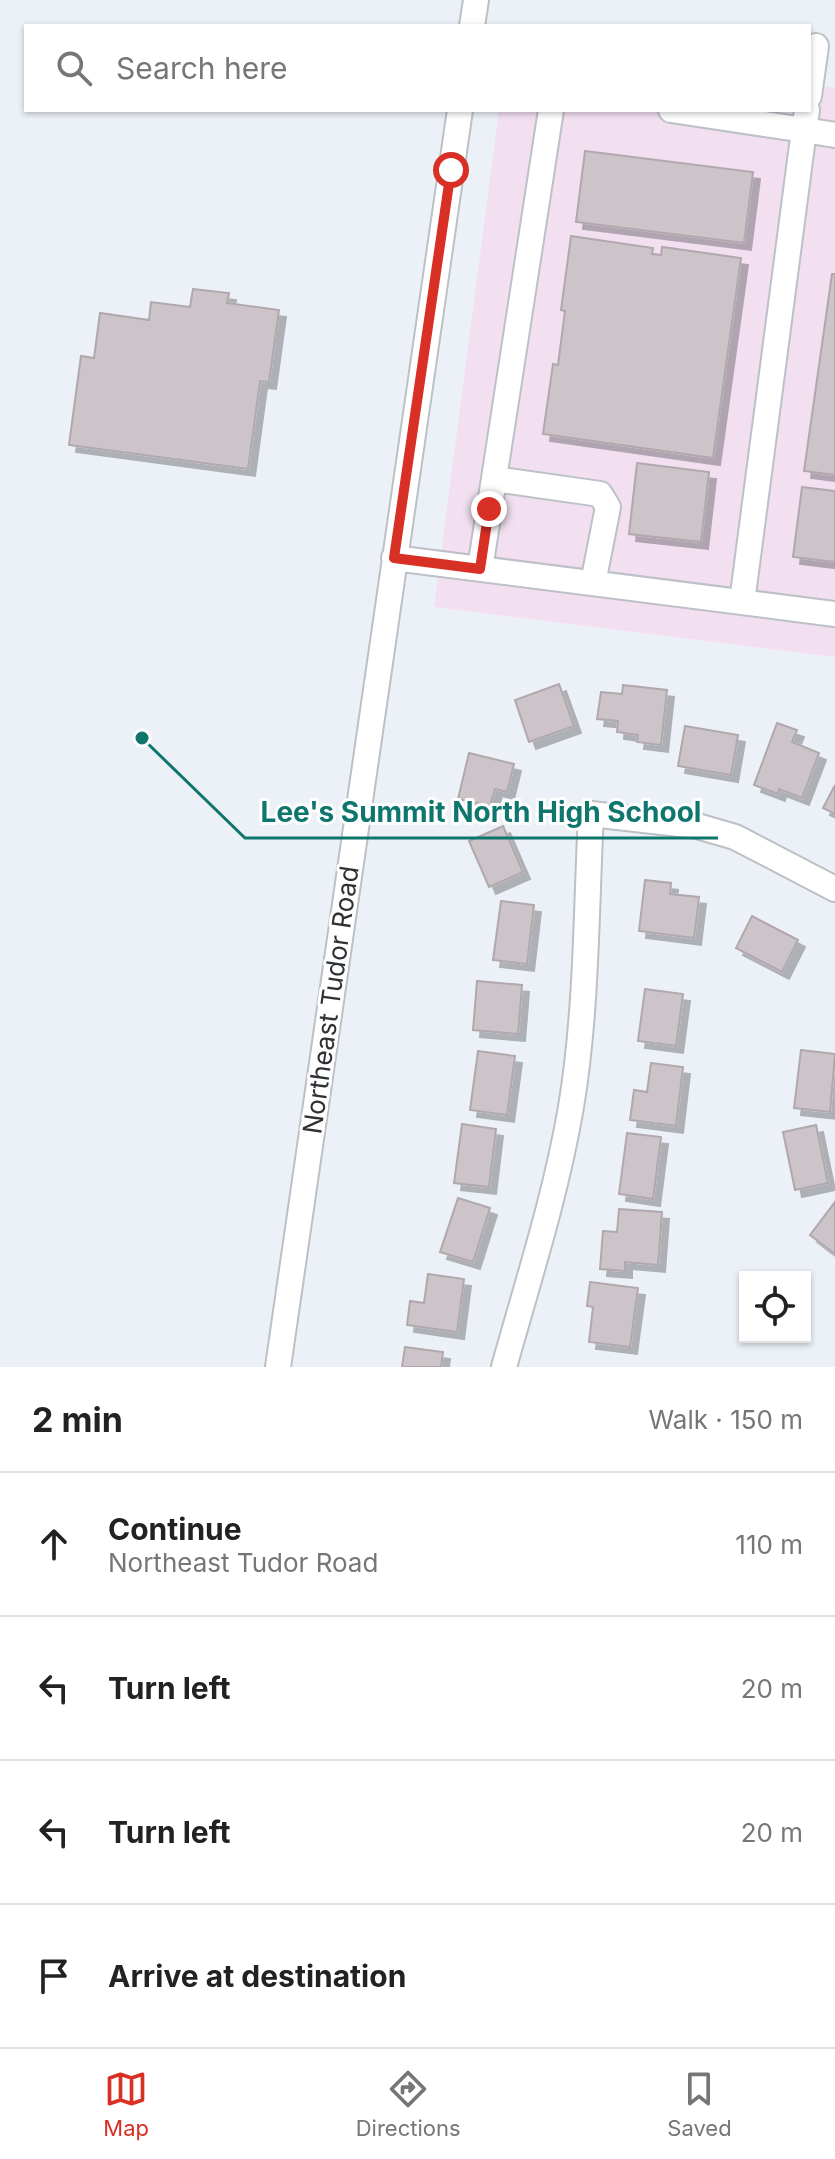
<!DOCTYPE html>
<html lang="en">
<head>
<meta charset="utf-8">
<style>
  :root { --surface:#fff; --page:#f2f2f2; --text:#222; --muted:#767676; --line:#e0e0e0; --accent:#d93025 }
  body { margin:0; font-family:Inter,sans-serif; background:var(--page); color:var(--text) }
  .controls { position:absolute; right:24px; bottom:24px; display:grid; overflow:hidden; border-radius:0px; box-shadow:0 2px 6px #0004 }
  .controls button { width:72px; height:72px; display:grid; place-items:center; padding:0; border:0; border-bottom:2px solid var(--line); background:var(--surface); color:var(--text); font:40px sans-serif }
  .stop { position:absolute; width:24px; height:24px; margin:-18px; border:6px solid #d93025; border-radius:50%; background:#fff }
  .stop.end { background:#d93025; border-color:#fff; box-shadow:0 2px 8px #0008 }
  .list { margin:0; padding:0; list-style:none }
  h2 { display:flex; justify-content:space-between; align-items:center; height:104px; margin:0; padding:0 32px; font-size:34px }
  h2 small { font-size:26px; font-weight:400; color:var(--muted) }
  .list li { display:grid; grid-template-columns:52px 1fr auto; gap:24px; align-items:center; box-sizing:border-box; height:144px; padding:0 32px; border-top:2px solid var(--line) }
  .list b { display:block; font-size:30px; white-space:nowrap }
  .list p { margin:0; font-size:26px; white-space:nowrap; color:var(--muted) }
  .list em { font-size:26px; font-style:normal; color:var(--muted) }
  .icon { flex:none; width:44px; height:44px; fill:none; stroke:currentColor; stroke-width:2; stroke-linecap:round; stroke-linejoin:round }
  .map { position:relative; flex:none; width:835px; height:1367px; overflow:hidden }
  .search { position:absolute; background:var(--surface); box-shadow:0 2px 6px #0004; left:24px; right:24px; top:24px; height:88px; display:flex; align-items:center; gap:20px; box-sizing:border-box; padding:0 28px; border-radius:0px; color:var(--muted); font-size:30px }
  .sheet { height:680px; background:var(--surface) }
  nav { display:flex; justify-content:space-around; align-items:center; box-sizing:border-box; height:112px; border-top:2px solid var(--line); background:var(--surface); font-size:22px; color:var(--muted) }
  nav a { display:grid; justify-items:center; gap:4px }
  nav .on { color:var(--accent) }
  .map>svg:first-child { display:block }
  .commercial { fill:#f2e0f1 }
  .building { fill:#ccc4c8; stroke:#b0a8ad; stroke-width:2; filter:url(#shadow) }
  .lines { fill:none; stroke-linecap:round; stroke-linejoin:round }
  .minor-casing { stroke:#bcc0c7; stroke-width:28 }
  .minor { stroke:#fff; stroke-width:24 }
  .route { stroke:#d93025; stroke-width:10 }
  .labels { text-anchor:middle; stroke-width:6; stroke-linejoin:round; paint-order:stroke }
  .street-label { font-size:26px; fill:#2e3033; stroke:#fefefe }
  .leader { fill:none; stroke:#0f766e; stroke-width:3 }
  .callout-dot { fill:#0f766e; stroke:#fefefe; stroke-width:3 }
  .callout-label { font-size:28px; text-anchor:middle; font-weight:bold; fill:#0f766e; stroke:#fefefe; stroke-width:6; stroke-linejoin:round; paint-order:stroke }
</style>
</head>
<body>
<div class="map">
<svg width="835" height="1367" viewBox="0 0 835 1367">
  <defs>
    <filter id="shadow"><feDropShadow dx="7" dy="7" stdDeviation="0" flood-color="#0004"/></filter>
  </defs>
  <rect width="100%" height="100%" fill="#ecf1f8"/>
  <path class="commercial" d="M 809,84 L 835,88 L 835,657 L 434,607 L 499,110 L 809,110 Z"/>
  <path class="building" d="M 585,151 L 753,172 L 744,243 L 576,222 Z
    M 571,236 L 653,248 L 652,254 L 661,255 L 662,247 L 741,258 L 713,458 L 543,434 L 553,364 L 558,365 L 565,311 L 561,310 Z
    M 832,274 L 835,274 L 835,475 L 804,471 Z
    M 193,289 L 229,293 L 227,303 L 279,310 L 269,382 L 260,381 L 248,469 L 69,445 L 81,356 L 94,358 L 100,313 L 149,320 L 151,302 L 190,307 Z
    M 637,463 L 709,472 L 701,542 L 629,534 Z
    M 802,487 L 835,491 L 835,562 L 793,557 Z
    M 559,684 L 574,726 L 529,742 L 515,700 Z
    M 623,685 L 667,690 L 661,745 L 637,742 L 638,735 L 617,732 L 618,721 L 597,719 L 601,692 L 622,694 Z
    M 777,723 L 797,730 L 792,742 L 819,753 L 802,798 L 779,789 L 778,794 L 754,785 Z
    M 685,726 L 738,735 L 731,775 L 678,766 Z
    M 469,753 L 514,764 L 507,792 L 495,789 L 490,806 L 458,799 Z
    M 835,785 L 835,814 L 823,808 Z
    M 503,826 L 523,872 L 489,887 L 469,841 Z
    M 645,880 L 671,883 L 670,894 L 699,897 L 694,938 L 639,931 Z
    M 501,901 L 534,905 L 527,964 L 493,960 Z
    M 752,916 L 798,940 L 782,972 L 736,948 Z
    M 477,981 L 522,985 L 518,1034 L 473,1030 Z
    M 645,989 L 683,994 L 676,1046 L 638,1041 Z
    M 801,1050 L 835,1054 L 830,1112 L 794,1108 Z
    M 478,1051 L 515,1056 L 507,1115 L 470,1110 Z
    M 651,1063 L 683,1067 L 676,1126 L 630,1120 L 634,1090 L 647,1092 Z
    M 462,1124 L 496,1129 L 489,1187 L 454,1183 Z
    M 816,1125 L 828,1183 L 795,1190 L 783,1132 Z
    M 627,1133 L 661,1137 L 653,1199 L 619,1194 Z
    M 458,1198 L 490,1208 L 473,1262 L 440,1252 Z
    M 835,1202 L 835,1254 L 810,1235 Z
    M 619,1209 L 662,1212 L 658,1265 L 625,1262 L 625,1271 L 600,1269 L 603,1231 L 617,1232 Z
    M 428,1274 L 464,1279 L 457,1332 L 407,1325 L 410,1301 L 424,1303 Z
    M 590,1282 L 638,1288 L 630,1347 L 589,1342 L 593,1307 L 587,1306 Z
    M 405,1347 L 443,1352 L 441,1367 L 402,1367 Z"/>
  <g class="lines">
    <defs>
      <path id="minor" d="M 472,26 L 476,0
        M 809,96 L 816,46
        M 671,110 L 804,130 L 807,110
        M 494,479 L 600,494 L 608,507 L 593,583
        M 394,558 L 835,614
        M 480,569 L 551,110
        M 742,602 L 804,130 L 835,135
        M 278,1367 L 460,110
        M 504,1367 C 528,1281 556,1195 571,1107 C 587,1011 586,911 591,814 L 697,826 L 735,837 L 835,889"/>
    </defs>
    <use href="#minor" class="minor-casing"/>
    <use href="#minor" class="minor"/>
  </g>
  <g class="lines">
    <path class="route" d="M 451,170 L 394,558 L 480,569 L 489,509"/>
  </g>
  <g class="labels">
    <g class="street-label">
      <text transform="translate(331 1000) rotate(-82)" y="9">Northeast Tudor Road</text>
    </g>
  </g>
  <path class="leader" d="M142 738L245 838H718"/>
  <circle class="callout-dot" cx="142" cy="738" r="8"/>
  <g class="callout-label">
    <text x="481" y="822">Lee's Summit North High School</text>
  </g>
</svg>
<div class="controls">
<button><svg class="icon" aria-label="locate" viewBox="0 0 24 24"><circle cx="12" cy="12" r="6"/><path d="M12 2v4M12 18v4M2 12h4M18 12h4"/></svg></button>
</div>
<div class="stop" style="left:451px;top:170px"></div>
<div class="stop end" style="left:489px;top:509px"></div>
<div class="search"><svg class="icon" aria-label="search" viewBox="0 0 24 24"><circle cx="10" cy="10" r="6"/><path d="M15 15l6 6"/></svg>Search here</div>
</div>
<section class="sheet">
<h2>2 min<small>Walk · 150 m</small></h2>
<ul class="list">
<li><svg class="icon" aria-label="ahead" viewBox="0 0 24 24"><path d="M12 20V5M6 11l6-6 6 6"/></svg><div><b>Continue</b><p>Northeast Tudor Road</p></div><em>110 m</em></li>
<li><svg class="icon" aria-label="left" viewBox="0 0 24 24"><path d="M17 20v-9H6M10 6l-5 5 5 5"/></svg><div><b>Turn left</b></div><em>20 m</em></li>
<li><svg class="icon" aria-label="left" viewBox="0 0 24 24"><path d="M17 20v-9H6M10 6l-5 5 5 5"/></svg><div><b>Turn left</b></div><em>20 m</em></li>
<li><svg class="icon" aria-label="arrive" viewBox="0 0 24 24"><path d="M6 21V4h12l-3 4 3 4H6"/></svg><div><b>Arrive at destination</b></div></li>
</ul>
</section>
<nav>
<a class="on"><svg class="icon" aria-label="map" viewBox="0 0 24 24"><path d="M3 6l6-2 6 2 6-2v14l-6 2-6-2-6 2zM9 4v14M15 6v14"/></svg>Map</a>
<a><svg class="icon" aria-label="directions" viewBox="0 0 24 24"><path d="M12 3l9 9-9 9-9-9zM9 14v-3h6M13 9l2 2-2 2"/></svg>Directions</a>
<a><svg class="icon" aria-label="saved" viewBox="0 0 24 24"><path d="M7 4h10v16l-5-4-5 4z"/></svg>Saved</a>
</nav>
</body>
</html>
